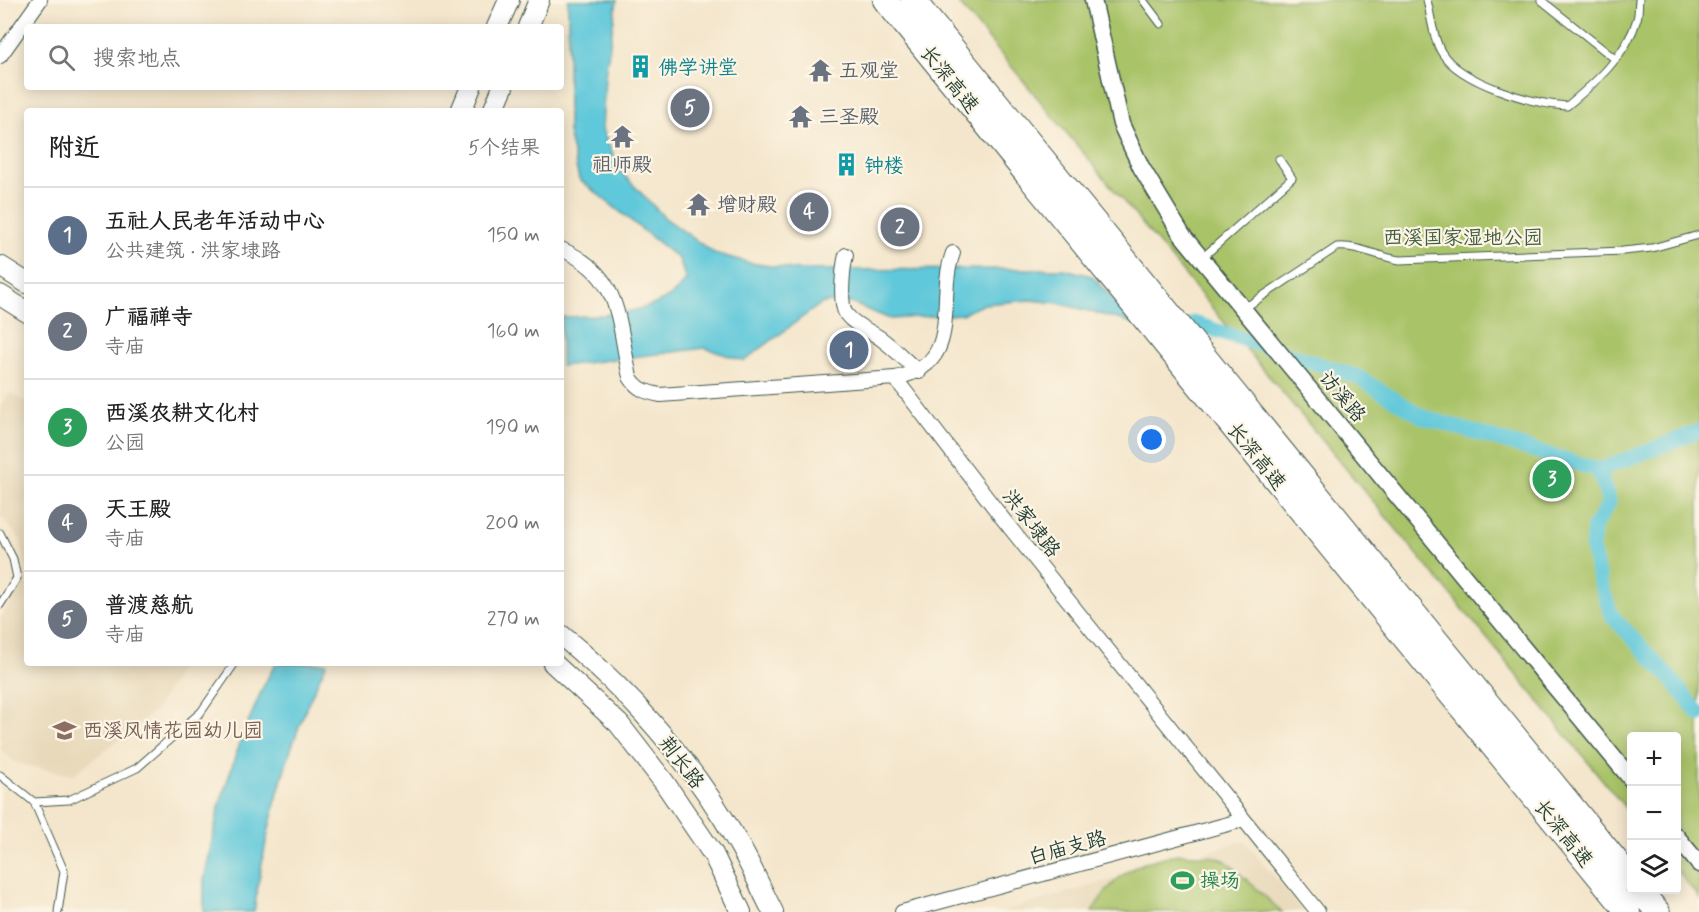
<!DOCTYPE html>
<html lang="zh">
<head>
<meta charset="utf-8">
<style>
  :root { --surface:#fff; --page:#f6f6f6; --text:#222; --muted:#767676; --line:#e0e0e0; --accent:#c8321e }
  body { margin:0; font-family:Mynerve,"LXGW WenKai TC",sans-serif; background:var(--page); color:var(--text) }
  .controls { position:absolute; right:18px; bottom:18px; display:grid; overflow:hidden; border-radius:6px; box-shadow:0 3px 15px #0003 }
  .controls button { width:54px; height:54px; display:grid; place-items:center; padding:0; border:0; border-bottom:2px solid var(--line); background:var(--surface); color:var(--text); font:30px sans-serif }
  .you { position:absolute; left:1152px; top:440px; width:21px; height:21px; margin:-15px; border:4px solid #fff; border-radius:50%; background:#1a73e8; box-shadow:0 0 0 9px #1a73e833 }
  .badge { display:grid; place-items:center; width:39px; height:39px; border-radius:50%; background:var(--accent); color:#fff; font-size:20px; font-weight:700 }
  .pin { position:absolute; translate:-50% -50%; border:3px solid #fff; box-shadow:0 2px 6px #0006 }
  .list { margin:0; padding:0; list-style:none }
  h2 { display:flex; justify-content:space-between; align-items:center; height:78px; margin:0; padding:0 24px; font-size:26px }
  h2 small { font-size:20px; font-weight:400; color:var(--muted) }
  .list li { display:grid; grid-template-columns:39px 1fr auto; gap:18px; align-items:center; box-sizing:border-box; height:96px; padding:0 24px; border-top:2px solid var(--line) }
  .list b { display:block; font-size:22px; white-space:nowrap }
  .list p { margin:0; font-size:20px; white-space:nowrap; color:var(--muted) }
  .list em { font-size:20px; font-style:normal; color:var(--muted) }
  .icon { flex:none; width:33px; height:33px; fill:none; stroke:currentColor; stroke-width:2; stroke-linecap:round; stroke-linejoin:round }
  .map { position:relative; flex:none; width:1699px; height:912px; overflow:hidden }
  .search { position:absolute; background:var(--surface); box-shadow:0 3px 15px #0003; left:24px; top:24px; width:540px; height:66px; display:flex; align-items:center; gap:15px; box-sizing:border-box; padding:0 21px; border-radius:6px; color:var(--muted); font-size:22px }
  .panel { position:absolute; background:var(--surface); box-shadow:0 3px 15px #0003; left:24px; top:108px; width:540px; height:558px; border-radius:6px }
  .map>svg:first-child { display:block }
  .built { fill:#e8d9ba }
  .green { fill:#a9c368; stroke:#64804e; stroke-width:1.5 }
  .water { fill:#5fc8da; stroke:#3f8287; stroke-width:1.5 }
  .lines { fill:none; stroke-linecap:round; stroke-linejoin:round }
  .canal { stroke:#5fc8da; stroke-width:15 }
  .service-casing { stroke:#3f564b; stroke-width:9 }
  .minor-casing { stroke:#3f564b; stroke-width:16 }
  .tertiary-casing { stroke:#3f564b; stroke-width:19 }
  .secondary-casing { stroke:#3f564b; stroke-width:22 }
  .motorway-casing { stroke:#3f564b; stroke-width:26 }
  .service { stroke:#fff; stroke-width:7 }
  .minor { stroke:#fff; stroke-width:14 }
  .tertiary { stroke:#fff; stroke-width:16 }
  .secondary { stroke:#fff; stroke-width:20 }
  .motorway { stroke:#fff; stroke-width:24 }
  .labels { text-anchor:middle; stroke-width:4.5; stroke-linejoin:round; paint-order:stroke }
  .culture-label { font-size:20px; fill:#0d838f; stroke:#fcf5e5; text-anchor:start }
  .worship-label { font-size:20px; fill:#5b616d; stroke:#fcf5e5; text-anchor:start }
  .street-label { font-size:20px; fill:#1f3d34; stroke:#fcf5e5 }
  .park-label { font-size:20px; fill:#425e41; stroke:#fcf5e5 }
  .education-label { font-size:20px; fill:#785e54; stroke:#fcf5e5; text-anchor:start }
  .leisure-label { font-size:20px; fill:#27864d; stroke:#fcf5e5; text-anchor:start }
</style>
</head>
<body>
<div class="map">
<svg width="1699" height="912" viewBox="0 0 1699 912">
  <rect width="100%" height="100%" fill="#fcf5e5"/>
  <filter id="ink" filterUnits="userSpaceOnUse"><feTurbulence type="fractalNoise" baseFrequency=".0167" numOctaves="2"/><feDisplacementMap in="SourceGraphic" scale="12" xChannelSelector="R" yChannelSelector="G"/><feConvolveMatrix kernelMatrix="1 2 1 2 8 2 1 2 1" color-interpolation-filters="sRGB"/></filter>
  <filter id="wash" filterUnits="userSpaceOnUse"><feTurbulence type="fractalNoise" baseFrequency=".008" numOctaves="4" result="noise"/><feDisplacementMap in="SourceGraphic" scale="24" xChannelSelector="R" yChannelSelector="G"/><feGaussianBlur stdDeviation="1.35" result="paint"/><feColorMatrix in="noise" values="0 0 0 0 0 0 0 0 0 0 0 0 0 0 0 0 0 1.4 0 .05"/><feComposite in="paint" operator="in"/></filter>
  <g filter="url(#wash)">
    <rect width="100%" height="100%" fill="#f4e6cc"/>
    <path class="built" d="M 10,392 L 27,403 L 27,663 L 183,663 L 155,711 L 73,775 L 16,763 L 0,749 L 0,618 L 27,574 L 21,540 L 0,516 L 0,407 Z
      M 1244,841 L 1305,912 L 1001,912 Z"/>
    <path class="green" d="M 956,0 L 1699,0 L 1699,898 L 1677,870 L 1676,736 L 1632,736 L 1631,815 L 1486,637 Z
      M 1179,854 L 1210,856 L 1225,860 L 1282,912 L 1092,912 C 1114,874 1137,861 1179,854 Z"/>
    <path class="water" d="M 568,0 L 617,0 L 605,75 L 602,129 L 620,171 L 665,218 L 714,253 L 750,263 L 798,270 L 1064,269 L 1092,276 L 1133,323 L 1058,303 L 1030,300 L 984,304 L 962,314 L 890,319 L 851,303 L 829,302 L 821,304 L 804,316 L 744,361 L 705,348 L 561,366 L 561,317 C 594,316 647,315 674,293 C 678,290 682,284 686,280 L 679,259 L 579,179 L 568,132 Z
      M 276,663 L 327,663 C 287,741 266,826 254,912 L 204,912 L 204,880 L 219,807 L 239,745 L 263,687 Z"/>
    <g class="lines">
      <path class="canal" d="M 1194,323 L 1358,377 L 1423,417 L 1599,470 L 1699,431
        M 1599,470 L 1609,503 L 1594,527 L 1592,548 L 1600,582 L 1612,616 L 1673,681 L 1699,714"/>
    </g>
  </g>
  <g filter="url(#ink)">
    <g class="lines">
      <defs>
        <path id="service" d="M 1143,0 L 1161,24
          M 1427,0 C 1431,16 1433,39 1442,53 C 1461,83 1533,104 1567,106 C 1595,83 1627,55 1637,19 C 1639,13 1638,6 1639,0
          M 1541,0 L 1615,59
          M 1202,258 L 1292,178 L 1279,159
          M 1243,309 L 1337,247 C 1358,245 1378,257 1400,260 L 1623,251 L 1652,248 L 1699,235
          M 0,533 L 13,559 L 17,578 L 0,605
          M 0,775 L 34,802 L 69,800 L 137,768 L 201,712 L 235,663
          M 34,802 L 64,871 L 58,912"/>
        <path id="minor" d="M 0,56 L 40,0
          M 561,249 C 623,276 617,321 630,377 C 638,390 646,392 660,395 L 895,378 C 966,364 935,301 953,253
          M 846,255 C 843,267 839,303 846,314 C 855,326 869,330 880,338 C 894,348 906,361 919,372
          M 895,378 L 1003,519 L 1318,912
          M 902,912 L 1243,820"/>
        <path id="tertiary" d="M 1093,0 L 1121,124 L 1141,167 L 1182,235 L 1632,780
          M 1676,836 L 1699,864"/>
        <path id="secondary" d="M 497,27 L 509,0
          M 528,27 L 539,0
          M 461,111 L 471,87
          M 493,111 L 503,87
          M 0,266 L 27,283
          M 0,295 L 27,312
          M 561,635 C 631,693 693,764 738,843 C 751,865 761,889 773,912
          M 553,663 L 619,724 L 664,782 L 713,854 L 741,912"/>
        <path id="motorway" d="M 885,0 L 1628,912
          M 913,0 L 1632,880
          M 1639,890 L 1658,912"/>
      </defs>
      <use href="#service" class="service-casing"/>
      <use href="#minor" class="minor-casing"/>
      <use href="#tertiary" class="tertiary-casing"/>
      <use href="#secondary" class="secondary-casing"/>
      <use href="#motorway" class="motorway-casing"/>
      <use href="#service" class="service"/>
      <use href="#minor" class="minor"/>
      <use href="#tertiary" class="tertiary"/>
      <use href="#secondary" class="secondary"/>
      <use href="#motorway" class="motorway"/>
    </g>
  </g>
  <defs>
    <symbol id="building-bare" viewBox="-9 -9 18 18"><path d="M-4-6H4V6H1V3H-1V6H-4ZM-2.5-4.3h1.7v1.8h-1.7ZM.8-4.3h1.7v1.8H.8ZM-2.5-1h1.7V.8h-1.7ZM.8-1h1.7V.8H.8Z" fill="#0f9aa8" stroke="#fcf5e5" stroke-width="2.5" paint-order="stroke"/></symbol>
    <symbol id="temple-bare" viewBox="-9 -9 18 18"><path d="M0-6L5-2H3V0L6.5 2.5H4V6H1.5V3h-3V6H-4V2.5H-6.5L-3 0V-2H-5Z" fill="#6b7280" stroke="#fcf5e5" stroke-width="2.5" paint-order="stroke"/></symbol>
    <symbol id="school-bare" viewBox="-9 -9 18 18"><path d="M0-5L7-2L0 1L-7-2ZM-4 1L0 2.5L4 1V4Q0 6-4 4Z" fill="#8d6e63" stroke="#fcf5e5" stroke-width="2.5" paint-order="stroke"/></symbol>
    <symbol id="stadium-bare" viewBox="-9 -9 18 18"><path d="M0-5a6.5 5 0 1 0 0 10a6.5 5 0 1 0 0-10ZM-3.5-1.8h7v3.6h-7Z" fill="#2e9e5b" stroke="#fcf5e5" stroke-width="2.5" paint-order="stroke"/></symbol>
  </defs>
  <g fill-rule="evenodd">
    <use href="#building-bare" x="624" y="50" width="33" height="33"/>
    <use href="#temple-bare" x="804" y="54" width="33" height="33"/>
    <use href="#temple-bare" x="784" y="100" width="33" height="33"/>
    <use href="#temple-bare" x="606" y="120" width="33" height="33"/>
    <use href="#building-bare" x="830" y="148" width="33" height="33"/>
    <use href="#temple-bare" x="682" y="188" width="33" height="33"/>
    <use href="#school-bare" x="48" y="714" width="33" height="33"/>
    <use href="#stadium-bare" x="1166" y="864" width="33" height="33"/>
  </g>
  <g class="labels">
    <g class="culture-label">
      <text x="658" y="74">佛学讲堂</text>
      <text x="864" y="172">钟楼</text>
    </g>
    <g class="worship-label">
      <text x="839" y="77">五观堂</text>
      <text x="819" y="123">三圣殿</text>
      <text x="622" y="171" text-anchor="middle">祖师殿</text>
      <text x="717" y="211">增财殿</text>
    </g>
    <g class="street-label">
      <text transform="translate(950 79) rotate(51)" y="7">长深高速</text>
      <text transform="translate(1343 396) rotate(50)" y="7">访溪路</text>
      <text transform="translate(1257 456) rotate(51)" y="7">长深高速</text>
      <text transform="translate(1032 523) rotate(52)" y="7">洪家埭路</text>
      <text transform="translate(682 762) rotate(53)" y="7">荆长路</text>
      <text transform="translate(1564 833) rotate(51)" y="7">长深高速</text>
      <text transform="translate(1067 847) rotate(-15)" y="7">白庙支路</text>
    </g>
    <g class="park-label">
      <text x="1463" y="244">西溪国家湿地公园</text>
    </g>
    <g class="education-label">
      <text x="83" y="737">西溪风情花园幼儿园</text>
    </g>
    <g class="leisure-label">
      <text x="1200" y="887">操场</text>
    </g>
  </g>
</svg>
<div class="controls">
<button>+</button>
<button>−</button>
<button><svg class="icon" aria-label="layers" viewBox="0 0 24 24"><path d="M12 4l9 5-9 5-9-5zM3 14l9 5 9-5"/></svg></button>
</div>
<div class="you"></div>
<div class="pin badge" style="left:849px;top:350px;background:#5c6f8a">1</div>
<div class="pin badge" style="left:900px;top:227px;background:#6b7280">2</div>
<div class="pin badge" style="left:1552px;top:479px;background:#2e9e5b">3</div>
<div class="pin badge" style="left:809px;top:212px;background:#6b7280">4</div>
<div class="pin badge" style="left:690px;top:108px;background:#6b7280">5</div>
<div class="search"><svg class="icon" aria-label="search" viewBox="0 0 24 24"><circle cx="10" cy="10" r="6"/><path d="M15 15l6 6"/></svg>搜索地点</div>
<section class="panel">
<h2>附近<small>5个结果</small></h2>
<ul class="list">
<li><span class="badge" style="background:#5c6f8a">1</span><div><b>五社人民老年活动中心</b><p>公共建筑 · 洪家埭路</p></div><em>150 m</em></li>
<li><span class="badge" style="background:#6b7280">2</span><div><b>广福禅寺</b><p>寺庙</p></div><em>160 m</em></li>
<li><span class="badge" style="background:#2e9e5b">3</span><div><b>西溪农耕文化村</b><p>公园</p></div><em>190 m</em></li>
<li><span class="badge" style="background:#6b7280">4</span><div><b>天王殿</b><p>寺庙</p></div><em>200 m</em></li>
<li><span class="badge" style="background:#6b7280">5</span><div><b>普渡慈航</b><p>寺庙</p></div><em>270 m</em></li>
</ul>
</section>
</div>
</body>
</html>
